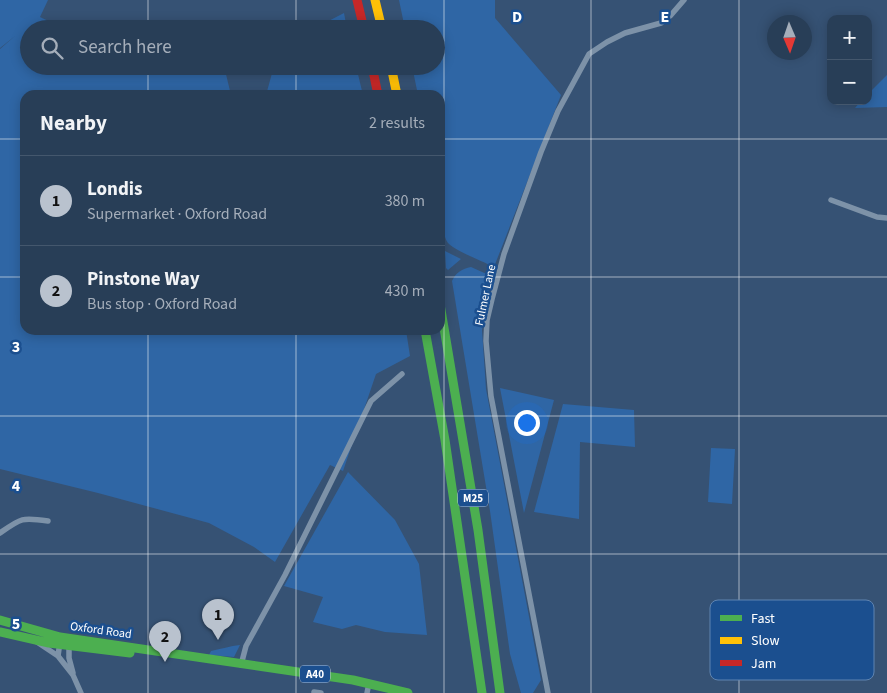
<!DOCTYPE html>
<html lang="en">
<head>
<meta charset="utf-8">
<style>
  :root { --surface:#283e57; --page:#344961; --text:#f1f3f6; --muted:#a5aeba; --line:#44576d; --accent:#b9c2ce }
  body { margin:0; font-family:"Source Sans 3",sans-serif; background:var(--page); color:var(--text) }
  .controls { position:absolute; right:15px; top:15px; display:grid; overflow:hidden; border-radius:10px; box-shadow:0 2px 12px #0003 }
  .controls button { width:45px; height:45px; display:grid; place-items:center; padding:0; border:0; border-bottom:1px solid var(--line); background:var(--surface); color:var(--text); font:25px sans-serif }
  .compass { position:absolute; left:767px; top:15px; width:45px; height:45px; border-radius:50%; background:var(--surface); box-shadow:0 2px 12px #0003; rotate:178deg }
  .you { position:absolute; left:526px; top:422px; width:18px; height:18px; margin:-12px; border:4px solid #fff; border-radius:50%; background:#1a73e8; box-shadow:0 0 0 8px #1a73e833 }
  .badge { display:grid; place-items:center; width:32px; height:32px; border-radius:50%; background:var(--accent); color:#111; font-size:16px; font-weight:700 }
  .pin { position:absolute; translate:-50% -41px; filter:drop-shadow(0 1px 2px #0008) }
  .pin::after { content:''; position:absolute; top:26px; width:18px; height:15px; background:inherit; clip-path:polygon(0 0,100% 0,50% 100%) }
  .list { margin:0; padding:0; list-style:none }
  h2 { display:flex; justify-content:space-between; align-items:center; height:65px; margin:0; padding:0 20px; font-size:21px }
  h2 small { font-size:16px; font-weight:400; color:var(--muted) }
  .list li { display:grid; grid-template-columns:32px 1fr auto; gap:15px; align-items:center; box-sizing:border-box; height:90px; padding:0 20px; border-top:1px solid var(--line) }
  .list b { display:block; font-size:19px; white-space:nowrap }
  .list p { margin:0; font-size:16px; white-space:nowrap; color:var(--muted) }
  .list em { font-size:16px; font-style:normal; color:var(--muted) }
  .icon { flex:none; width:28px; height:28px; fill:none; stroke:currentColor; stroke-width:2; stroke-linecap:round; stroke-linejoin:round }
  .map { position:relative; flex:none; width:887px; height:693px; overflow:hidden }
  .search { position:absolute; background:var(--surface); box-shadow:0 2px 12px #0003; left:20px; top:20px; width:425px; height:55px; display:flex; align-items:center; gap:12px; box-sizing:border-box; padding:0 18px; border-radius:28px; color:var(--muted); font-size:19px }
  .panel { position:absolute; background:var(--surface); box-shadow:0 2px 12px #0003; left:20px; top:90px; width:425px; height:245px; border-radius:15px }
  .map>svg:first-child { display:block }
  .green { fill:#2f66a5 }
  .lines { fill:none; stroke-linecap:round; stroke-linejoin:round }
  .street { stroke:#7d92a8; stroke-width:5.5 }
  .fast { stroke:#4caf50; stroke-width:9 }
  .slow { stroke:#ffc107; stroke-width:9 }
  .jam { stroke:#c62828; stroke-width:9 }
  .grid { fill:none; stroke:#fff; stroke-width:1; stroke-opacity:0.55 }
  .labels { text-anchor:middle; stroke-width:5; stroke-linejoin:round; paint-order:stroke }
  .shield { fill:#1b4f8f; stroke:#bbcadd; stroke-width:1 }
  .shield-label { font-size:11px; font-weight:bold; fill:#fff }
  .street-label { font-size:12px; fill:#fff; stroke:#1b4f8f }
  .key { fill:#1b4f8f; stroke:#5f84b1; stroke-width:1 }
  .key-label { font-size:14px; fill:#fff }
  .grid-label { font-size:16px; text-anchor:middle; font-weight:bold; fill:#fff; stroke:#1b4f8f; stroke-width:5; stroke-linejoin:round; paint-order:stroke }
</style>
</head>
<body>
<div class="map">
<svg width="887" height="693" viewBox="0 0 887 693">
  <rect width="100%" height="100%" fill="#365274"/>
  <path class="green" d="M 0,0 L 48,0 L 40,17 L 65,29 L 29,29 L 29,66 L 224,66 L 231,95 L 25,95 L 25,330 L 406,330 L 410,356 L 376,374 L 343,471 L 330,465 L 275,562 L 254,547 L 209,523 L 98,493 L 0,469 L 0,49 L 15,36 L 0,48 Z
    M 399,0 L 495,0 L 495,18 L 561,95 L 494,267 C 482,261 458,252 449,244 C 435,232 440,118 440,95 L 418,95 L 412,66 L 436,66 L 436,29 L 405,29 Z
    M 344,13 L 347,29 L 313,29 Z
    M 274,66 L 356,66 L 363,95 L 266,95 Z
    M 887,75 L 887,107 L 855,108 L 861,101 L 868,101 L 868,94 Z
    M 445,251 L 461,259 L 448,270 L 446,268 Z
    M 471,267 L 491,276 L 482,330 L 486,389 L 541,680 L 533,693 L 521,693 L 510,654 L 490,511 L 452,281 C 456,272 462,269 471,267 Z
    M 500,388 L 554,400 L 524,513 Z
    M 563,404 L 634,410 L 635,447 L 580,442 L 579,519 L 534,512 Z
    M 711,448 L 735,449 L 732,504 L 708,502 Z
    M 348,472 L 395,520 L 419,564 L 427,635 L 385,632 L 356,625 L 342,629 L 313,622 L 323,597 L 284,586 Z
    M 240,645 L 234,657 L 209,655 L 211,651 C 221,649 230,646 240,645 Z"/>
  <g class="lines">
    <path class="street" d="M 831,200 L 877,217 L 887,218
      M 0,533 C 21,518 22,517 48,521
      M 37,642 L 58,656
      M 60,642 L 58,656 L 73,675 L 81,693
      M 69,643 L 69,658 L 73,673
      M 241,665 L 246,646 L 285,575 L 371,401 L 402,374
      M 314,692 L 321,693
      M 367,693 L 369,683
      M 548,693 L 491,396 L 486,341 L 487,320 L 492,299 L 504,254 L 541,152 L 558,111 L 589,54 L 607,42 L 625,33 L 661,23 L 671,15 L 684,0"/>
    <path class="fast" d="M 440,304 L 478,530 L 500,693
      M 425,330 L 445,440 L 482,693
      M 0,620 L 60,637 L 353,680 L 408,693
      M 0,632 L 49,643 L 130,653"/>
    <path class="slow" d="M 375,0 L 382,29
      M 391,66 L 397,95"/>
    <path class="jam" d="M 357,0 L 364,29
      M 372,66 L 378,95"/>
  </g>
  <path class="grid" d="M 148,0 L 148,29M 296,0 L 296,29M 444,0 L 444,693M 591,0 L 591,693M 739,0 L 739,693M 148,66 L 148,95M 296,66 L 296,95M 0,139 L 25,139M 440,139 L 887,139M 0,277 L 25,277M 440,277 L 887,277M 148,330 L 148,693M 296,330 L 296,693M 0,416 L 887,416M 0,554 L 887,554"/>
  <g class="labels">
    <g class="shield">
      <rect x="458" y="489.5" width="30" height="17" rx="4"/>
      <rect x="300" y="665.5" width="30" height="17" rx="4"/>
    </g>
    <g class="shield-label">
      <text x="473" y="502">M25</text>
      <text x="315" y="678">A40</text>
    </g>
    <g class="street-label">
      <text transform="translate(485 295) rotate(-78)" y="4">Fulmer Lane</text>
      <text transform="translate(101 630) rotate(8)" y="4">Oxford Road</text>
    </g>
  </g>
  <rect x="710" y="600" width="164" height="80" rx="8" class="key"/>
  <rect x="720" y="615" width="22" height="6" fill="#4caf50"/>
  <rect x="720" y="637" width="22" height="7" fill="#ffc107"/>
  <rect x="720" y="660" width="22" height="6" fill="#c62828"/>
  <g class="key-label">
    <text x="751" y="623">Fast</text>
    <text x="751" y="645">Slow</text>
    <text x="751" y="668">Jam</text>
  </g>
  <g class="grid-label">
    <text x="517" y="22">D</text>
    <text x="665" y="22">E</text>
    <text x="16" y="352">3</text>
    <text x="16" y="491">4</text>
    <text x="16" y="629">5</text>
  </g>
</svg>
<div class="controls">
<button>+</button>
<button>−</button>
</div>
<svg class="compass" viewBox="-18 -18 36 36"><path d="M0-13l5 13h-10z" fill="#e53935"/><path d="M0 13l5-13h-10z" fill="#a5aeba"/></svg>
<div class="you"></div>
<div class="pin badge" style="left:218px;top:640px">1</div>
<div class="pin badge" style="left:165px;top:662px">2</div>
<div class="search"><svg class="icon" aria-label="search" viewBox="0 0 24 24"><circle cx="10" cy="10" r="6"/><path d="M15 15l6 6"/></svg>Search here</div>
<section class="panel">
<h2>Nearby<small>2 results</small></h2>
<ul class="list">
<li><span class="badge">1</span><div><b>Londis</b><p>Supermarket · Oxford Road</p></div><em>380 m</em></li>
<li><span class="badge">2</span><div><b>Pinstone Way</b><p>Bus stop · Oxford Road</p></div><em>430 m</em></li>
</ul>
</section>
</div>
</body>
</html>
